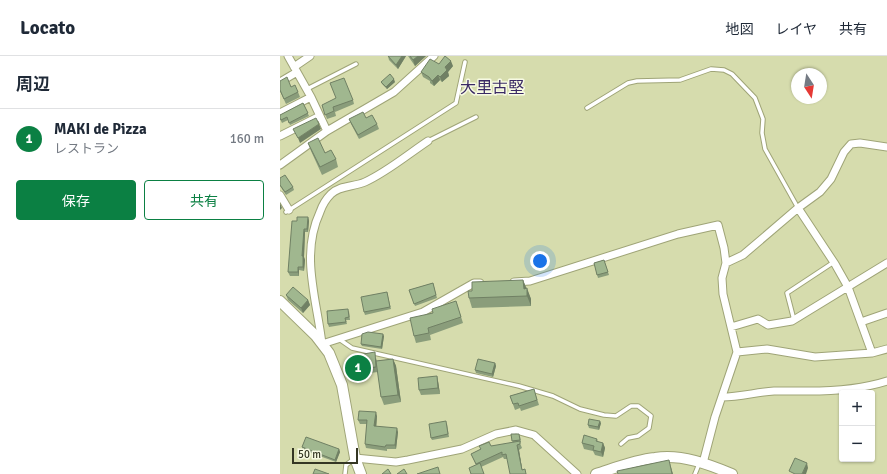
<!DOCTYPE html>
<html lang="ja">
<head>
<meta charset="utf-8">
<style>
  :root { --surface:#fff; --page:#f2f2f3; --text:#1f2937; --muted:#747a83; --line:#e0e1e3; --accent:#0b8043 }
  body { margin:0; font-family:Signika,"Noto Sans JP",sans-serif; background:var(--page); color:var(--text) }
  .controls { position:absolute; right:12px; bottom:12px; display:grid; overflow:hidden; border-radius:4px; box-shadow:0 1px 3px #0004 }
  .controls button { width:36px; height:36px; display:grid; place-items:center; padding:0; border:0; border-bottom:1px solid var(--line); background:var(--surface); color:var(--text); font:20px sans-serif }
  .compass { position:absolute; left:511px; top:12px; width:36px; height:36px; border-radius:50%; background:var(--surface); box-shadow:0 1px 3px #0004; rotate:168deg }
  .scale { position:absolute; left:12px; bottom:10px; width:66px; box-sizing:border-box; padding-left:4px; border:2px solid #343623; border-top:0; font-size:11px; line-height:14px; white-space:nowrap; color:#343623; -webkit-text-stroke:3px #f7fae3; paint-order:stroke }
  .you { position:absolute; left:260px; top:205px; width:14px; height:14px; margin:-10px; border:3px solid #fff; border-radius:50%; background:#1a73e8; box-shadow:0 0 0 6px #1a73e833 }
  .badge { display:grid; place-items:center; width:26px; height:26px; border-radius:50%; background:var(--accent); color:#fff; font-size:13px; font-weight:700 }
  .pin { position:absolute; translate:-50% -50%; border:2px solid #fff; box-shadow:0 1px 4px #0006 }
  .list { margin:0; padding:0; list-style:none }
  h2 { display:flex; justify-content:space-between; align-items:center; height:52px; margin:0; padding:0 16px; font-size:17px }
  h2 small { font-size:13px; font-weight:400; color:var(--muted) }
  .list li { display:grid; grid-template-columns:26px 1fr auto; gap:12px; align-items:center; box-sizing:border-box; height:60px; padding:0 16px; border-top:1px solid var(--line) }
  .list b { display:block; font-size:15px; white-space:nowrap }
  .list p { margin:0; font-size:13px; white-space:nowrap; color:var(--muted) }
  .list em { font-size:13px; font-style:normal; color:var(--muted) }
  .actions { display:flex; gap:8px; padding:12px 16px }
  .actions a { flex:1; padding:9px 0; border:1px solid var(--accent); border-radius:4px; text-align:center; font-size:14px; color:var(--accent) }
  .actions .main { background:var(--accent); color:#fff }
  .map { position:relative; flex:none; width:607px; height:418px; overflow:hidden }
  header { display:flex; align-items:center; gap:24px; box-sizing:border-box; height:56px; padding:0 20px; background:var(--surface); border-bottom:1px solid var(--line) }
  header strong { font-size:19px }
  nav { display:flex; gap:22px; margin-inline-start:auto; font-size:14px }
  main { display:flex }
  aside { flex:1; background:var(--surface) }
  .map>svg:first-child { display:block }
  .lines { fill:none; stroke-linecap:round; stroke-linejoin:round }
  .lane-casing { stroke:#9fa477; stroke-width:5.5 }
  .street-casing { stroke:#9fa477; stroke-width:9 }
  .secondary-casing { stroke:#9fa477; stroke-width:12 }
  .lane { stroke:#fff; stroke-width:3.5 }
  .street { stroke:#fff; stroke-width:7 }
  .secondary { stroke:#fff; stroke-width:10 }
  .wall { fill:#8a9d7b }
  .shaded-wall { fill:#708064 }
  .building { fill:#a0b78f; stroke:#708064 }
  .labels { text-anchor:middle; stroke-width:3; stroke-linejoin:round; paint-order:stroke }
  .quarter-label { font-size:16px; fill:#3a2a65; stroke:#f7fae3 }
</style>
</head>
<body>
<header>
<strong>Locato</strong>
<nav><a>地図</a><a>レイヤ</a><a>共有</a></nav>
</header>
<main>
<aside>
<h2>周辺<small></small></h2>
<ul class="list">
<li><span class="badge">1</span><div><b>MAKI de Pizza</b><p>レストラン</p></div><em>160 m</em></li>
</ul>
<div class="actions"><a class="main">保存</a><a>共有</a></div>
</aside>
<div class="map">
<svg width="607" height="418" viewBox="0 0 607 418">
  <rect width="100%" height="100%" fill="#d6dcad"/>
  <g class="lines">
    <defs>
      <path id="lane" d="M 27,33 L 76,8
        M 307,52 L 348,27 L 357,25 L 400,24 L 431,13 L 444,14 L 452,18 L 475,42 L 483,63 L 482,77 L 485,93 L 518,152
        M 148,85 L 196,61
        M 6,156 L 176,47 L 185,6
        M 514,264 L 507,237 L 554,206
        M 59,283 L 72,292 L 239,330 L 273,340 L 300,353 L 324,359 L 336,360 L 351,350 L 358,350 L 371,360 L 369,372 L 358,380 L 348,382 L 341,388
        M 65,418 L 66,409 L 74,403
        M 415,418 L 419,408"/>
      <path id="street" d="M 8,0 L 31,41 L 47,75
        M 14,11 L 30,0
        M 0,26 L 17,16
        M 0,57 L 31,41
        M 0,80 L 40,60
        M 148,85 C 127,99 107,116 85,126 C 74,131 60,129 51,138 C 46,143 42,150 40,156 C 20,199 37,244 42,288 L 143,256 L 194,227 L 200,227
        M 0,109 L 47,75 L 114,36 L 154,0
        M 0,139 L 9,154
        M 518,152 L 555,208 L 568,231 L 592,297
        M 446,207 L 463,199 L 518,152 L 540,136 L 551,123 L 564,96 L 571,88 L 580,87 L 607,91
        M 234,226 L 250,225 L 398,178 L 438,169 L 444,192 L 446,207 L 442,222 L 443,238 L 457,296 L 435,361 L 423,407
        M 581,266 L 607,257
        M 451,271 L 478,263 L 488,269 L 512,265 L 607,207
        M 457,296 L 487,293 L 535,301 L 592,297 L 607,293
        M 442,341 C 460,341 477,336 494,335 C 506,335 517,335 528,335 C 554,335 582,333 607,325
        M 75,402 L 116,406 L 128,404 L 182,393 L 216,378 L 236,374 L 254,379 L 297,418"/>
      <path id="secondary" d="M 0,245 L 36,280 L 49,297 L 62,329 L 72,385 L 75,402 L 81,418
        M 316,418 C 335,412 355,404 375,402 C 402,398 428,408 452,418"/>
    </defs>
    <use href="#lane" class="lane-casing"/>
    <use href="#street" class="street-casing"/>
    <use href="#secondary" class="secondary-casing"/>
    <use href="#lane" class="lane"/>
    <use href="#street" class="street"/>
    <use href="#secondary" class="secondary"/>
  </g>
  <path class="wall" d="M 108,0 L 126,0 L 118,13 L 109,4 Z
    M 128,0 L 146,0 L 135,10 Z
    M 159,8 L 173,10 L 168,16 L 169,20 L 162,26 L 160,24 L 154,30 L 150,27 L 150,25 L 143,21 L 141,16 Z
    M 0,25 L 11,31 L 18,36 L 20,41 L 6,48 L 0,35 Z
    M 101,26 L 115,26 L 107,33 L 102,28 Z
    M 73,44 L 74,48 L 55,56 L 56,60 L 47,63 L 42,49 Z
    M 23,47 L 29,60 L 10,69 L 8,64 L 2,67 L 0,63 L 0,59 Z
    M 69,63 L 97,68 L 99,73 L 79,83 L 71,68 Z
    M 28,87 L 56,103 L 58,111 L 42,119 L 31,95 Z
    M 0,122 L 13,131 L 14,134 L 6,139 L 0,130 Z
    M 28,161 L 29,165 L 28,176 L 25,176 L 24,201 L 25,204 L 24,215 L 19,214 L 19,220 L 10,220 L 8,216 L 17,165 Z
    M 324,204 L 329,219 L 318,222 L 314,207 Z
    M 243,224 L 251,243 L 251,250 L 192,252 L 189,242 L 192,235 Z
    M 153,227 L 157,242 L 135,250 L 129,234 Z
    M 107,236 L 111,253 L 85,259 L 84,256 Z
    M 6,239 L 28,244 L 30,249 L 23,257 L 8,244 Z
    M 176,245 L 183,267 L 150,279 L 151,284 L 136,287 L 134,280 L 153,257 Z
    M 69,255 L 70,264 L 66,264 L 67,268 L 49,271 L 48,268 Z
    M 104,280 L 102,293 L 82,290 L 81,288 Z
    M 96,302 L 97,305 L 113,303 L 116,310 L 121,346 L 104,349 L 101,341 L 98,316 L 82,318 L 80,313 Z
    M 215,307 L 216,310 L 213,321 L 196,317 L 195,314 Z
    M 157,320 L 158,325 L 160,338 L 141,339 L 139,334 Z
    M 254,333 L 259,349 L 241,355 L 240,352 L 235,354 L 230,340 Z
    M 97,360 L 96,371 L 118,376 L 116,393 L 107,393 L 107,395 L 86,392 L 85,388 L 87,368 L 80,368 L 78,364 Z
    M 321,367 L 319,374 L 309,372 L 308,369 Z
    M 167,368 L 169,381 L 152,384 L 151,382 Z
    M 231,378 L 240,380 L 241,386 L 240,387 L 242,392 L 239,394 L 242,413 L 247,418 L 227,403 L 224,403 L 223,401 L 201,411 L 196,409 L 191,398 L 201,393 L 211,390 L 233,387 Z
    M 317,383 L 318,386 L 323,387 L 325,392 L 323,401 L 315,399 L 313,395 L 304,393 L 302,387 Z
    M 22,391 L 59,393 L 60,396 L 56,406 L 23,394 Z"/>
  <path class="shaded-wall" d="M 122,0 L 126,0 L 118,13 L 116,9 Z
    M 138,0 L 146,0 L 135,10 L 133,4 Z
    M 171,5 L 173,10 L 168,16 L 169,20 L 162,26 L 160,21 L 165,11 Z
    M 158,19 L 160,24 L 154,30 L 152,25 Z
    M 114,23 L 115,26 L 107,33 L 106,31 Z
    M 39,68 L 41,73 L 20,87 L 18,82 Z
    M 0,147 L 2,152 L 0,154 Z
    M 28,161 L 29,165 L 28,176 L 27,173 Z
    M 24,173 L 25,176 L 24,201 L 25,204 L 24,215 L 23,211 L 22,200 Z
    M 18,211 L 19,214 L 19,220 L 18,216 Z
    M 243,224 L 247,234 L 244,233 Z
    M 247,232 L 251,243 L 251,250 L 247,240 Z
    M 28,244 L 30,249 L 23,257 L 21,252 Z
    M 103,278 L 104,280 L 102,293 L 101,291 Z
    M 113,303 L 116,310 L 121,346 L 118,339 Z
    M 215,307 L 216,310 L 213,321 L 212,318 Z
    M 157,320 L 158,325 L 160,338 L 158,332 Z
    M 96,356 L 97,360 L 96,374 L 94,370 Z
    M 320,365 L 321,367 L 319,374 L 318,371 Z
    M 117,372 L 118,376 L 116,393 L 115,389 Z
    M 323,387 L 325,392 L 323,401 L 321,396 Z
    M 237,389 L 239,394 L 243,418 L 242,414 Z
    M 59,393 L 60,396 L 56,406 L 55,404 Z
    M 389,404 L 393,418 L 392,418 Z
    M 527,407 L 528,412 L 526,418 L 522,418 Z"/>
  <path class="building" d="M 108,0 L 122,0 L 116,9 Z
    M 130,0 L 138,0 L 133,4 Z
    M 165,0 L 171,5 L 165,11 L 167,14 L 160,21 L 158,19 L 152,25 L 149,21 L 141,16 L 150,3 L 159,8 Z
    M 110,18 L 114,23 L 106,31 L 101,26 Z
    M 7,21 L 11,31 L 15,29 L 18,36 L 4,43 L 0,34 L 0,25 Z
    M 64,22 L 73,44 L 53,51 L 54,55 L 45,59 L 42,49 L 56,42 L 50,27 Z
    M 23,47 L 28,57 L 9,67 L 7,61 L 1,64 L 0,62 L 0,59 Z
    M 83,56 L 86,62 L 92,59 L 97,68 L 78,79 L 69,63 Z
    M 36,62 L 39,68 L 18,82 L 13,73 Z
    M 38,82 L 45,97 L 51,94 L 56,103 L 40,111 L 28,87 Z
    M 5,119 L 13,131 L 5,136 L 0,129 L 0,122 Z
    M 17,161 L 28,161 L 27,173 L 24,173 L 22,200 L 23,200 L 23,211 L 18,211 L 18,216 L 8,216 L 12,165 L 17,165 Z
    M 324,204 L 328,216 L 317,219 L 314,207 Z
    M 243,224 L 244,233 L 247,232 L 247,240 L 189,242 L 188,235 L 192,235 L 192,226 Z
    M 153,227 L 156,239 L 134,248 L 129,234 Z
    M 13,231 L 28,244 L 21,252 L 6,239 Z
    M 107,236 L 110,251 L 84,256 L 81,241 Z
    M 176,245 L 181,261 L 148,272 L 149,277 L 134,280 L 130,262 L 153,257 L 152,253 Z
    M 68,253 L 69,261 L 65,262 L 66,266 L 48,268 L 47,255 Z
    M 88,276 L 103,278 L 101,291 L 81,288 L 82,278 Z
    M 95,296 L 96,311 L 80,313 L 78,299 Z
    M 113,303 L 118,339 L 101,341 L 96,305 Z
    M 198,303 L 215,307 L 212,318 L 195,314 Z
    M 157,320 L 158,332 L 139,334 L 138,322 Z
    M 254,333 L 257,344 L 239,350 L 238,347 L 233,348 L 230,340 Z
    M 79,355 L 96,356 L 94,370 L 117,372 L 115,389 L 106,389 L 105,391 L 85,388 L 87,364 L 78,364 Z
    M 309,363 L 320,365 L 318,371 L 308,369 Z
    M 166,365 L 168,378 L 151,382 L 149,368 Z
    M 231,378 L 239,378 L 240,384 L 232,385 Z
    M 304,379 L 317,383 L 316,385 L 323,387 L 321,396 L 313,394 L 314,390 L 302,387 Z
    M 26,381 L 59,393 L 55,404 L 22,391 Z
    M 240,385 L 240,388 L 237,389 L 242,414 L 245,413 L 246,418 L 230,418 L 226,398 L 222,399 L 222,396 L 196,408 L 191,398 L 201,393 L 199,390 L 209,386 L 211,390 Z
    M 515,402 L 527,407 L 522,418 L 515,418 L 509,415 Z
    M 389,404 L 392,418 L 338,418 L 337,415 Z
    M 200,407 L 204,418 L 191,418 L 189,412 Z
    M 158,411 L 160,418 L 137,418 Z
    M 35,413 L 49,418 L 33,418 Z
    M 108,413 L 111,418 L 102,418 Z
    M 124,413 L 127,418 L 117,418 Z"/>
  <g class="labels">
    <g class="quarter-label">
      <text x="212" y="37">大里古堅</text>
    </g>
  </g>
</svg>
<div class="controls">
<button>+</button>
<button>−</button>
</div>
<svg class="compass" viewBox="-18 -18 36 36"><path d="M0-13l5 13h-10z" fill="#e53935"/><path d="M0 13l5-13h-10z" fill="#747a83"/></svg>
<div class="scale">50 m</div>
<div class="you"></div>
<div class="pin badge" style="left:78px;top:312px">1</div>
</div>
</main>
</body>
</html>
